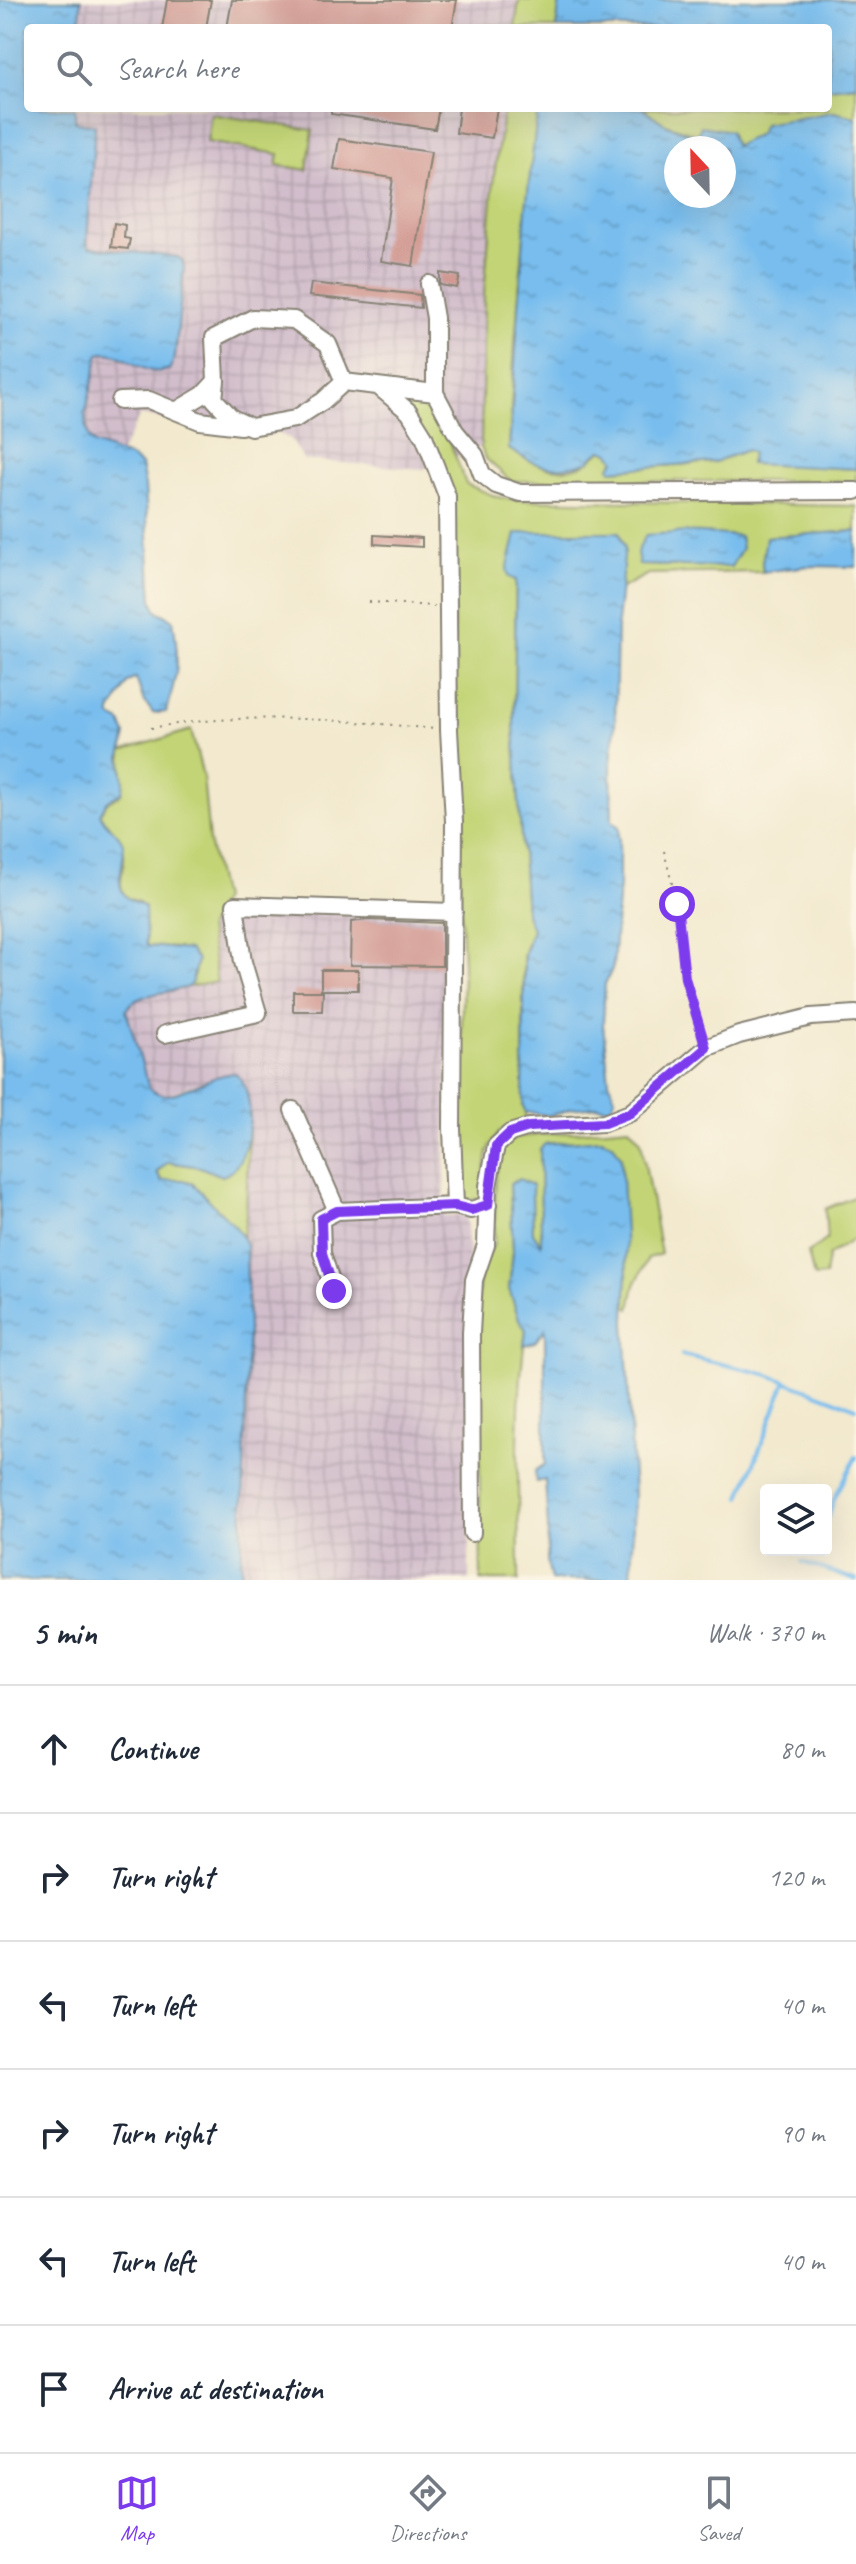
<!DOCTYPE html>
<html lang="en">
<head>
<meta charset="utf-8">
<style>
  :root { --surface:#fff; --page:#f2f2f3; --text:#1f2937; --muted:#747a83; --line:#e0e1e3; --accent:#7c3aed }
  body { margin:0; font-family:Caveat,sans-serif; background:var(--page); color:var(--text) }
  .controls { position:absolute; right:24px; bottom:24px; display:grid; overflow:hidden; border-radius:8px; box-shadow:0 8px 32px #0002 }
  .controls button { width:72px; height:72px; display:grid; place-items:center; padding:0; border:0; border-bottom:2px solid var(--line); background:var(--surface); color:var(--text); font:40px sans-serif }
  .compass { position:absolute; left:664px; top:136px; width:72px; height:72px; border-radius:50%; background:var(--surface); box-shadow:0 8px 32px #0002; rotate:338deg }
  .stop { position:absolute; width:24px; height:24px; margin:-18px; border:6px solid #7c3aed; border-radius:50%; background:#fff }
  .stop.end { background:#7c3aed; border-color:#fff; box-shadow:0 2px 8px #0008 }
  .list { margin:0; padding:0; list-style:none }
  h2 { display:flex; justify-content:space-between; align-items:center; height:104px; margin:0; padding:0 32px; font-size:34px }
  h2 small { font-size:26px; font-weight:400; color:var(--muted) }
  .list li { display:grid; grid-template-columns:52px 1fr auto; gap:24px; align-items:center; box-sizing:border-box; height:128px; padding:0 32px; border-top:2px solid var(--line) }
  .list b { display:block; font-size:30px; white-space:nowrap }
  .list em { font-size:26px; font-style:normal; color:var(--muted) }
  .icon { flex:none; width:44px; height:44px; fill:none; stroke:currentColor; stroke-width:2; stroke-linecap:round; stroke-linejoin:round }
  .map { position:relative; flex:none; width:856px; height:1580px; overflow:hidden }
  .search { position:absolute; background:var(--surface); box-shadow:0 8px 32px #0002; left:24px; right:24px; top:24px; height:88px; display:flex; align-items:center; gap:20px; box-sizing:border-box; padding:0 28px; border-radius:8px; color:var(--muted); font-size:30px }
  .sheet { height:872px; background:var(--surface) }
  nav { display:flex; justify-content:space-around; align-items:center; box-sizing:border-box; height:112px; border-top:2px solid var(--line); background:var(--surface); font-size:22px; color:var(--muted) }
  nav a { display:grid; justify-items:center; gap:4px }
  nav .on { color:var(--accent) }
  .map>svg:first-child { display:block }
  .industrial { fill:url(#industrial-grid) }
  .green { fill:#c2d476; stroke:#6f7849; stroke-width:2; fill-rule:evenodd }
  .water { fill:url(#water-ripples); stroke:#4a6c85; stroke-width:2; fill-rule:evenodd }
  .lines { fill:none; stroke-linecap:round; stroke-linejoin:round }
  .stream { stroke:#78bdee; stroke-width:4 }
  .building { fill:#d09690 }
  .minor-casing { stroke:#878275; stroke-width:20 }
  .path { stroke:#878275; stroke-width:2; stroke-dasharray:2 6; stroke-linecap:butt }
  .minor { stroke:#fff; stroke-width:16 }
  .route { stroke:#7c3aed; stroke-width:10 }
</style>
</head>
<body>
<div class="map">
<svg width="856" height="1580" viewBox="0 0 856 1580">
  <defs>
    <pattern id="industrial-grid" width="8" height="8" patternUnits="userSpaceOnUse" patternTransform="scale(2)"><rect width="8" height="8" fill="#d1bdcb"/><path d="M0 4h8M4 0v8" fill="none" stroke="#b3a2ae"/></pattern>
    <pattern id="water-ripples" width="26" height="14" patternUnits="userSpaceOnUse" patternTransform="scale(2)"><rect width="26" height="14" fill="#78bdee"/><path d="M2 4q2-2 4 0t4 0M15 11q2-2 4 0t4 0" fill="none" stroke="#67a2cc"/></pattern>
  </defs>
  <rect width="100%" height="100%" fill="#fcf5e5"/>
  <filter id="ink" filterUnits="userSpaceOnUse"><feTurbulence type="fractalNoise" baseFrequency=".0125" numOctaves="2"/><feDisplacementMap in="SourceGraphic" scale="16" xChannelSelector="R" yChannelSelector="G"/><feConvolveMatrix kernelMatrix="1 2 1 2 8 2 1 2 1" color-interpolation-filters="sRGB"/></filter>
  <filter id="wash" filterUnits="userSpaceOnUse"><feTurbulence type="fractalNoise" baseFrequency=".006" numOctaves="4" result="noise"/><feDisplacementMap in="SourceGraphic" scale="32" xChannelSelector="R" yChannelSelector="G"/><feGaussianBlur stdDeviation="1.8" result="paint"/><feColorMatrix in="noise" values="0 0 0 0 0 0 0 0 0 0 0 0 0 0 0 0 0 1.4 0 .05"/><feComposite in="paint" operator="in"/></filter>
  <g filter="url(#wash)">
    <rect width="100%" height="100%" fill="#f2e9ce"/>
    <path class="industrial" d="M 81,0 L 519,0 L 515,28 L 80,28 Z
      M 75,108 L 504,108 L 494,176 L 484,295 L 481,447 L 423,469 L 304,460 L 291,439 L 278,433 L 267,436 L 140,415 L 120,454 L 94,444 L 89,438 L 85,415 L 97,357 L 99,354 L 108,352 L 146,370 L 170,368 L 175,357 L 184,267 L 87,245 L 93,124 L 76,123 Z
      M 214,911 L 450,917 L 444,1216 L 466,1214 L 470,1271 L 469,1580 L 241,1580 L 248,1329 L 247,1255 L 243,1237 L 246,1215 L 249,1124 L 247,1089 L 234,1073 L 208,1079 L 166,1095 L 156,1093 L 149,1088 L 144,1074 L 126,1011 L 133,1002 L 141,998 L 217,982 L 208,927 Z"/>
    <path class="green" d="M 519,0 L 560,0 L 556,28 L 515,28 Z
      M 856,85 L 856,117 L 833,112 L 759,134 L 735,147 L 665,124 L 642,108 L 828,108 L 828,88 Z
      M 504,108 L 538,108 C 524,221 514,335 509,449 C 531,464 562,478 588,462 C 593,458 596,454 603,450 L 610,453 L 615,461 L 612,470 L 715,462 L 747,450 L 753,453 L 750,463 L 856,469 L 856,481 L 511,481 L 485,458 L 481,447 L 484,295 L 494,176 Z
      M 211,114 L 313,130 L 307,170 L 277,165 L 279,154 L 207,142 Z
      M 392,393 L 424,397 L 448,437 L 466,484 L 497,497 L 518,500 L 856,506 L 856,531 L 767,537 L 762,562 L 763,572 L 648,574 L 620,589 L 625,548 L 619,532 L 516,534 L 514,726 L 526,914 L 532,929 L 523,955 L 523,1104 L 527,1123 L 500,1131 L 488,1151 L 481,1198 L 463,1202 L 459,1158 L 463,965 L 455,763 L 453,506 ZM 742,548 L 693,566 L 639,565 Z
      M 191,730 L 203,776 L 209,841 L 222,899 L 208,927 L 217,982 L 188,987 L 194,975 L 196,957 L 178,948 L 148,946 L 145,944 L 139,902 L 126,898 C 115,882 126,869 124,853 C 121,832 107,830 100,814 L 108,801 L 119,796 L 123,783 L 122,751 Z
      M 249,1124 L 246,1215 L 243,1237 L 192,1183 L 161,1180 L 157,1171 L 168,1162 L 200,1167 L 222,1176 L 245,1148 Z
      M 629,1127 L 641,1141 L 661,1254 L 648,1258 L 635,1285 L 630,1309 L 626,1306 L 621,1157 L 613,1144 L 602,1139 L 545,1144 L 541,1245 L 533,1233 L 531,1185 L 510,1184 L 513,1252 L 509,1289 L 519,1319 L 526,1330 C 514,1412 519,1497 519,1580 L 481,1580 L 478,1301 L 480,1271 L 494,1244 L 496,1174 L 504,1145 L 517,1137 Z
      M 856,1196 L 856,1237 L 828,1256 L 825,1276 L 814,1277 L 808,1253 L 827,1239 L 825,1209 Z"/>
    <path class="water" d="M 0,0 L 81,0 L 80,28 L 28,28 L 28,108 L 75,108 L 75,122 L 95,125 L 87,242 L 89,247 L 177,257 L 182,260 L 184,267 L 175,357 L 170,369 C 143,381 123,347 99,354 L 85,415 L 86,426 L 89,438 L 94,444 L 132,458 L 141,465 L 145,486 L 152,599 L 156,610 L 173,620 C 180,662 178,672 166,712 L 153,713 L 143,699 L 136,678 L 128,682 L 111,712 L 111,717 L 121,722 L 126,735 L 121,757 L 124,783 L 122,793 L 107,801 L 100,814 C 105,826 119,831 123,844 C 127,859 114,880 124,894 C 128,901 138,902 145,907 L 146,944 L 148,946 L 189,950 L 197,960 L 192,982 L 188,987 C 168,994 138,991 126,1010 L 149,1088 C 154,1092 160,1095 167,1095 C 188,1092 210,1075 235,1073 C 259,1090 253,1168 222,1176 L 200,1167 L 168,1162 L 157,1172 L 161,1180 L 184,1180 L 192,1183 L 236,1227 L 246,1244 L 248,1329 L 241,1580 L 0,1580 Z
      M 560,0 L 856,0 L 856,85 L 828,88 L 828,28 L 721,26 L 719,28 L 556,28 Z
      M 538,108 L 642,108 L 665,124 L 697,136 L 701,126 L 730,131 L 735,146 L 759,134 L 764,124 L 833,112 L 856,117 L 856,469 L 750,464 L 752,453 L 747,450 L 715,462 L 611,470 L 610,466 L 615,460 L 610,453 L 602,450 L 593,456 L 590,461 C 556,473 538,468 509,449 L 526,207 ZM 676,148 L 724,148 L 724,196 L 676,196 Z
      M 856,531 L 856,567 L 808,566 L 763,572 L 762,563 L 766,537 Z
      M 528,532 L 619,532 L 625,548 L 617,623 L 615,726 L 611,763 L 612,821 L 619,827 L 619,885 L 613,967 L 605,984 L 603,1024 L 609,1081 L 615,1098 L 611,1108 L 596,1106 L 570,1109 L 552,1116 L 525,1112 L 523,1104 L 524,955 L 532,929 L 526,914 L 514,726 L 516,580 L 509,577 L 507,570 L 516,534 Z
      M 688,532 L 740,536 L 742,548 L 731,567 L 639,565 L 637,552 L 646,535 Z
      M 602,1139 L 613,1144 L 621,1157 L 627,1273 L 625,1322 L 634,1495 L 631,1580 L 551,1580 L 547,1561 L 548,1528 L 545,1480 L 536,1482 L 535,1471 L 545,1464 L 545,1329 L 535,1342 L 524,1345 L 526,1330 L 519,1319 L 509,1289 L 513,1252 L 510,1184 L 520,1179 L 532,1185 L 533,1233 L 541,1244 L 540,1149 L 545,1144 Z"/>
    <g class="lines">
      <path class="stream" d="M 682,1355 L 766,1374 L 856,1408
        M 741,1497 L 786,1381
        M 826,1525 L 834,1499 L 856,1457
        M 802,1562 L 856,1580"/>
    </g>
    <g id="blocks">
      <path class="building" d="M 167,0 L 211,0 L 206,28 L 162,28 Z
        M 232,0 L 457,0 L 452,28 L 227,28 Z
        M 331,108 L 439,108 L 435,129 L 331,114 Z
        M 459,108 L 497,108 L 492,138 L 456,133 Z
        M 339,139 L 431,152 L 413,266 L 381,261 L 393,178 L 334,169 Z
        M 114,223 L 125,225 L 124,238 L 130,239 L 128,249 L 111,247 Z
        M 440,273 L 460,276 L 457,288 L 440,285 Z
        M 311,283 L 420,295 L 421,308 L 309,296 Z
        M 374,535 L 422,538 L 422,547 L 374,544 Z
        M 368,920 L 442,923 L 442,966 L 350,965 L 351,922 Z
        M 321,970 L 358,970 L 358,990 L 321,990 Z
        M 293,991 L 323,991 L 322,1011 L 293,1011 Z"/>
    </g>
  </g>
  <g filter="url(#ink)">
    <use href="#blocks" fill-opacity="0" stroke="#878275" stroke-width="2"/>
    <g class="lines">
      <defs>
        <path id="minor" d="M 429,284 L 435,318 L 435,393 L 455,431 L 475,455 L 482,474 L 496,485 L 520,493 L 856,491
          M 344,382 L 323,401 L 295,419 L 251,427 L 232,418 L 214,399 L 216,381 L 214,338 L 253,318 L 294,320 L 328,344 L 344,382 L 435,393
          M 378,386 L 409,412 L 424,436 L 447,496 L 449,730 L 454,821 L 452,1129 L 455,1206
          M 120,401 L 149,400 L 200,421 L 241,426
          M 176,411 L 203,395 L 216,381
          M 165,1034 L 258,1013 L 243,962 L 235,905 L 454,912
          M 293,1110 L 337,1211 L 455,1206 L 471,1210 L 488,1205
          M 334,1291 L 322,1253 L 321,1219 L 337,1211
          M 472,1533 L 471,1333 L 474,1280 L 486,1245 L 488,1186 L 496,1146 L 510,1133 L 529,1127 L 604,1123 L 630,1113 L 706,1048 L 739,1035 L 811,1017 L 856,1014"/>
      </defs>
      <use href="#minor" class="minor-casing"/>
      <path class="path" d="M 369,602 L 434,606
        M 151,728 C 245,711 341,720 436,729
        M 664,851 L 677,904 L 685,978 L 702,1035"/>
      <use href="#minor" class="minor"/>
    </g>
  </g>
  <g class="lines" filter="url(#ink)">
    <path class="route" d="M 334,1291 L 322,1253 L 321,1219 L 337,1211 L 455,1206 L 471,1210 L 488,1205 L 496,1146 L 510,1133 L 529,1127 L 604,1123 L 630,1113 L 706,1048 L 685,978 L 677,904"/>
  </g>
</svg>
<div class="controls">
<button><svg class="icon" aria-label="layers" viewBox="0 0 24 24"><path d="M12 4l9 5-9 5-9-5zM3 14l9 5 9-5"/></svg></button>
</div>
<svg class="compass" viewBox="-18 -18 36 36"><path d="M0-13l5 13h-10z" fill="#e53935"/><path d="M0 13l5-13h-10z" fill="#747a83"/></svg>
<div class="stop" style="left:677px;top:904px"></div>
<div class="stop end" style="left:334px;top:1291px"></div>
<div class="search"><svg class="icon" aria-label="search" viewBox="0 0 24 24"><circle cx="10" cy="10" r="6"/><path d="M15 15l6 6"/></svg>Search here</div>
</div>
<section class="sheet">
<h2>5 min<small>Walk · 370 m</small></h2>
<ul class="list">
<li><svg class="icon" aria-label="ahead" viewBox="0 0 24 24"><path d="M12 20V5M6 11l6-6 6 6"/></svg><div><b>Continue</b></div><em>80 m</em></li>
<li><svg class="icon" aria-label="right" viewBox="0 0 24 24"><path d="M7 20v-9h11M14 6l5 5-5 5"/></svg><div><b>Turn right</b></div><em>120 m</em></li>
<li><svg class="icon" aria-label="left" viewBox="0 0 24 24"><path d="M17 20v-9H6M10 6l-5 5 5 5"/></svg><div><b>Turn left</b></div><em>40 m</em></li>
<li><svg class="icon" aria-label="right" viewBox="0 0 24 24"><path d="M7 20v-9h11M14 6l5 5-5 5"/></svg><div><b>Turn right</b></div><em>90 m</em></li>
<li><svg class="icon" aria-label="left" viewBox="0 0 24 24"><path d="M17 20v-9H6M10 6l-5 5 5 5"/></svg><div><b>Turn left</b></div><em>40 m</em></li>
<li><svg class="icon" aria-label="arrive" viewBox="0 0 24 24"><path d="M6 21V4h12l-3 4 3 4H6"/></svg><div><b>Arrive at destination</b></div></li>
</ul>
</section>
<nav>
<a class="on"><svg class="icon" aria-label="map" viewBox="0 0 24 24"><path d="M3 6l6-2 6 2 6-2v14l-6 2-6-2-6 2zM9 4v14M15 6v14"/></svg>Map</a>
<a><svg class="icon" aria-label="directions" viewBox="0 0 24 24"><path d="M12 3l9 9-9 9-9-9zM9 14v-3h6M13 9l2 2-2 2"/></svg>Directions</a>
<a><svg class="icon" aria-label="saved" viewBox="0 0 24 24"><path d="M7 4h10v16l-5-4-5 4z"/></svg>Saved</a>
</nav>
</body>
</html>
